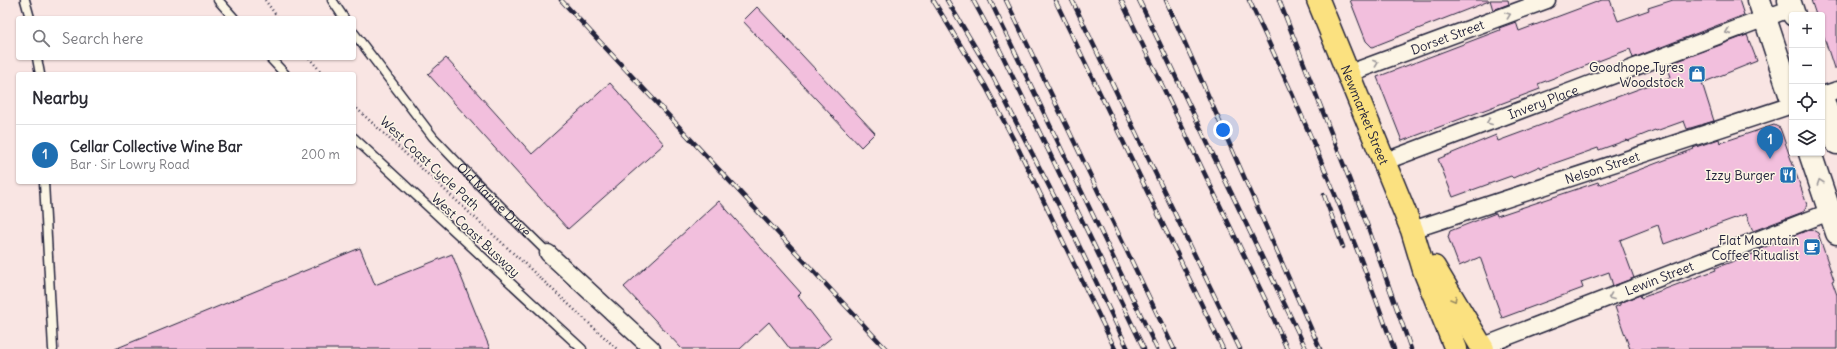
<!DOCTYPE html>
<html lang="en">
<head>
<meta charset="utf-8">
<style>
  :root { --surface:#fff; --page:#f7f7f7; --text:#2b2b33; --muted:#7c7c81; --line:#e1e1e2; --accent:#1f6fb2 }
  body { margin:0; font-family:Delius,sans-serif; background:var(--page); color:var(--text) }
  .controls { position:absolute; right:12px; top:12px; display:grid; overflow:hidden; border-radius:4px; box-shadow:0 1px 3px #0004 }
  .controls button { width:36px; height:36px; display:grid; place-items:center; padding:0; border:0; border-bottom:1px solid var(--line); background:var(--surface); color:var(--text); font:20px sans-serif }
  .you { position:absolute; left:1223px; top:130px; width:14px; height:14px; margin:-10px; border:3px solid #fff; border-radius:50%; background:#1a73e8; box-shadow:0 0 0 6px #1a73e833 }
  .badge { display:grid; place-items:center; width:26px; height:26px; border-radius:50%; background:var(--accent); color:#fff; font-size:13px; font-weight:700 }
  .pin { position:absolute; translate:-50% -33px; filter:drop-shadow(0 1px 2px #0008) }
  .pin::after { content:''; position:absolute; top:21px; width:14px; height:12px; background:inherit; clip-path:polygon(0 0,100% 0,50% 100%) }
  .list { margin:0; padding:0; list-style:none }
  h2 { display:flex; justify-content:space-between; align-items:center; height:52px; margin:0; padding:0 16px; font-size:17px }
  h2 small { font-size:13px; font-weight:400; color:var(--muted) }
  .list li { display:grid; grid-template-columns:26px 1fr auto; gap:12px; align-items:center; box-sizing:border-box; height:60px; padding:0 16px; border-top:1px solid var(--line) }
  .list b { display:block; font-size:15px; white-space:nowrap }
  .list p { margin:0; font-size:13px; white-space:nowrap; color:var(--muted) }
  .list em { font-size:13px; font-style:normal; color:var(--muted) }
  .icon { flex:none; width:22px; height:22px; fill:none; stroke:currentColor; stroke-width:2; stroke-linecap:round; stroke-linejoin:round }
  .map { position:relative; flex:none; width:1837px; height:349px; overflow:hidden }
  .search { position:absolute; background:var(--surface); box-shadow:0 1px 3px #0004; left:16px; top:16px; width:340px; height:44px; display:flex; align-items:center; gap:10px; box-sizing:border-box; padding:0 14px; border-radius:4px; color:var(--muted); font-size:15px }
  .panel { position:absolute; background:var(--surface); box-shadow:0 1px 3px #0004; left:16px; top:72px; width:340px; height:112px; border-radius:4px }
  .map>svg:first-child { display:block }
  .building { fill:#f2bfdd; stroke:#22223b }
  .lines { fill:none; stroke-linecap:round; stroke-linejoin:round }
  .lane-casing { stroke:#22223b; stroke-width:11 }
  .street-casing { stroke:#22223b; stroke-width:19 }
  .secondary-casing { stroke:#22223b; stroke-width:25 }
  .primary-casing { stroke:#22223b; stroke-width:25 }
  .path { stroke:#22223b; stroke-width:2.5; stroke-dasharray:1 3; stroke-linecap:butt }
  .lane { stroke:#fcf5e5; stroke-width:8 }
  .street { stroke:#fcf5e5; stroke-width:16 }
  .secondary { stroke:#fcf5e5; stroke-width:22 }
  .primary { stroke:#fbe180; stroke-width:22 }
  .rail-casing { stroke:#22223b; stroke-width:4.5 }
  .rail { stroke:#fcf5e5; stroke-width:3; stroke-dasharray:9; stroke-linecap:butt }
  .oneway { stroke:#9a9698 }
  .oneway2 { stroke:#998b61 }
  .labels { text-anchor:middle; stroke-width:3; stroke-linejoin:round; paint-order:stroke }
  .street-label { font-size:13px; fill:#22223b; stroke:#fcf5e5 }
  .poi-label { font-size:13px; fill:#22223b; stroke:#fcf5e5; text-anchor:end }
</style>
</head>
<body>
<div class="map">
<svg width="1837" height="349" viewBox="0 0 1837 349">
  <rect width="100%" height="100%" fill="#f9e5e3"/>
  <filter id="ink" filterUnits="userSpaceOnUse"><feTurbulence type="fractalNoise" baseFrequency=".025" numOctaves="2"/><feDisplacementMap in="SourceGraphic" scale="8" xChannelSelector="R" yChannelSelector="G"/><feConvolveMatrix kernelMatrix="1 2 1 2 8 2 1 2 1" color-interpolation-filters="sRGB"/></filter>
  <g filter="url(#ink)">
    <path class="building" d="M 1350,0 L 1489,0 L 1489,1 L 1372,47 L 1366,41 Z
      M 1490,0 L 1508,0 L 1509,4 L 1493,10 Z
      M 1602,0 L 1610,0 L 1618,21 L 1649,10 L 1648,8 L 1673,0 L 1739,0 L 1744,15 L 1633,58 L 1630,49 L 1538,84 L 1540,89 L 1402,141 L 1377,77 L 1500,30 L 1499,28 L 1516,22 L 1519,31 Z
      M 1811,0 L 1837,0 L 1837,68 L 1834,68 L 1822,31 L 1822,15 L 1816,15 Z
      M 757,7 L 875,133 L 861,147 L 743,21 Z
      M 1747,35 L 1757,61 L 1702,83 L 1714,121 L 1687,129 L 1684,121 L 1656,131 L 1655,130 L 1628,141 L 1627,140 L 1599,150 L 1598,148 L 1541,168 L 1540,166 L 1513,178 L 1511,176 L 1453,197 L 1438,159 L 1496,135 L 1498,141 L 1671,77 L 1667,65 Z
      M 446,58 L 532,154 L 610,83 L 664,144 L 568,229 L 428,74 Z
      M 1774,125 L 1780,128 L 1807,205 L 1803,212 L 1753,231 L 1746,214 L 1664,244 L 1658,225 L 1620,240 L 1634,278 L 1613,286 L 1609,272 L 1581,282 L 1583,288 L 1502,318 L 1480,257 L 1459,266 L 1448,237 L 1450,231 L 1496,213 L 1497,216 L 1598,182 L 1599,185 L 1694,149 L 1693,148 L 1719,139 L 1720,143 Z
      M 719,201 L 801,293 L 798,296 L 831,338 L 817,349 L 790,349 L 769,322 L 740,349 L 682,349 L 624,287 Z
      M 1811,229 L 1818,233 L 1834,280 L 1832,281 L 1837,295 L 1837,349 L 1630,349 L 1615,307 L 1620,305 L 1620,303 L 1640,295 L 1641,298 L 1716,270 L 1715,268 L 1761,251 L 1760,249 Z
      M 360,248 L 375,285 L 452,254 L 490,349 L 115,349 Z"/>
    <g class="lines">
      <defs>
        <g id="lane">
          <path d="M 25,0 L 30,18"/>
          <path d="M 218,0 L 234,18"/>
          <path d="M 332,0 L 344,18"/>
          <path id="s1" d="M 354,33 L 433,137 L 476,182 L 548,253"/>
          <path d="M 37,58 L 40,74"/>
          <path d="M 270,58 L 285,74"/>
          <path d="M 354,138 L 582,349"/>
          <path d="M 44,182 L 53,349"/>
        </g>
        <g id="street">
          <path id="s2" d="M 1347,74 L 1547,0"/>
          <path d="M 1822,95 L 1837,90"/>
          <path id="s3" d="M 1383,162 L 1792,8"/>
          <path id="s4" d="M 1412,230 L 1792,105"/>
          <path d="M 548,253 L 652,349"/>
          <path id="s5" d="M 1481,347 L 1837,209"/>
        </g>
        <path id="secondary" d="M 1759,0 L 1792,100
          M 1789,0 L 1794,15
          M 1822,97 L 1837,143
          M 1810,153 L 1837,233"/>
        <g id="primary">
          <path id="s6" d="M 1318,0 L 1412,230 L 1424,270 L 1456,349"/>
          <path d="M 1434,267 L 1483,349"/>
        </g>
      </defs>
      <use href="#lane" class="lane-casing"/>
      <use href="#street" class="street-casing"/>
      <use href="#secondary" class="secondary-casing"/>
      <use href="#primary" class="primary-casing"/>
      <path class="path" d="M 265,0 L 278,18
        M 309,58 L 323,74
        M 354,106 L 617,349"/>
      <use href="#lane" class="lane"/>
      <use href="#street" class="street"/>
      <use href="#secondary" class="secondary"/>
      <use href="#primary" class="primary"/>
      <defs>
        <path id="rail" d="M 561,0 L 886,349
          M 933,0 L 986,87 L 1018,148 L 1115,349
          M 947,0 L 993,77 L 1073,233 L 1128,349
          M 973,0 L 997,44 L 1144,349
          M 990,0 L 1157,349
          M 1006,0 L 1174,349
          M 1055,0 L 1223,349
          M 1072,0 L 1240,349
          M 1121,0 L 1265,299 L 1287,349
          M 1139,0 L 1306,349
          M 1166,0 L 1320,349
          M 1249,0 C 1303,114 1352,230 1394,349
          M 1279,0 L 1368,227 L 1411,349
          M 1324,195 L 1343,247"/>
      </defs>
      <use href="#rail" class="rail-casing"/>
      <use href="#rail" class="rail"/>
    </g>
    <defs><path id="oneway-chevron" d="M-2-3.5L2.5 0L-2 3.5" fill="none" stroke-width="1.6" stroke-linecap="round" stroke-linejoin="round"/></defs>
    <g class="oneway">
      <use href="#oneway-chevron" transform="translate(1508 15) rotate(-20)"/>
      <use href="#oneway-chevron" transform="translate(1728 32) rotate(159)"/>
      <use href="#oneway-chevron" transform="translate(1376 63) rotate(-20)"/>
      <use href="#oneway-chevron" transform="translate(1489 122) rotate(159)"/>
      <use href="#oneway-chevron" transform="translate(1820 182) rotate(-109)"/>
      <use href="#oneway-chevron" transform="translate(1611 297) rotate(159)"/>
    </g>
    <use class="oneway2" href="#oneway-chevron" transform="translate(1454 299) rotate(60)"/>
  </g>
  <defs>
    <symbol id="shop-square" viewBox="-11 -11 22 22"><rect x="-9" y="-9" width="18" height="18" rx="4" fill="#1f6fb2" stroke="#fcf5e5"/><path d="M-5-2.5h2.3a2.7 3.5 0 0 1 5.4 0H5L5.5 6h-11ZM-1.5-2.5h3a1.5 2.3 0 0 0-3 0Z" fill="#fff"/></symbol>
    <symbol id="restaurant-square" viewBox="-11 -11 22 22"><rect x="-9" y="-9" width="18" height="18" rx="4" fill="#1f6fb2" stroke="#fcf5e5"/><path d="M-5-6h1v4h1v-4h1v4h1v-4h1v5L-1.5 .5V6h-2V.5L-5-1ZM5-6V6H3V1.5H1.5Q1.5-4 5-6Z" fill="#fff"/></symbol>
    <symbol id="cafe-square" viewBox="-11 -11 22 22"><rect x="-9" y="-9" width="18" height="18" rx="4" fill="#1f6fb2" stroke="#fcf5e5"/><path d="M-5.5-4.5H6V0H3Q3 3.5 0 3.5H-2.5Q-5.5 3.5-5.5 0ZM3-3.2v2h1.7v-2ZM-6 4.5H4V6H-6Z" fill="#fff"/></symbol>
  </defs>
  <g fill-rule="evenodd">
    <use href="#shop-square" x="1687" y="64" width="20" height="20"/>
    <use href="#restaurant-square" x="1778" y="165" width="20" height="20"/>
    <use href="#cafe-square" x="1802" y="237" width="20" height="20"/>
  </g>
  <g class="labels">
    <g class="street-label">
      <text dy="5" stroke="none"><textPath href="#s2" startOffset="107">Dorset Street</textPath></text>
      <text dy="5" stroke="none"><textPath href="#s3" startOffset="171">Invery Place</textPath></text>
      <text dy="5" stroke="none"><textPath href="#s6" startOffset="124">Newmarket Street</textPath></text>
      <text transform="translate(430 163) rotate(43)" y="5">West Coast Cycle Path</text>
      <text dy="5" stroke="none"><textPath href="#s4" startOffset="200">Nelson Street</textPath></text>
      <text dy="5" stroke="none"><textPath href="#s1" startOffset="218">Old Marine Drive</textPath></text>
      <text transform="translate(476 235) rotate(43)" y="5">West Coast Busway</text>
      <text dy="5" stroke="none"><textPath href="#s5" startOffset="191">Lewin Street</textPath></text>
    </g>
    <g class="poi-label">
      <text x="1684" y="72">Goodhope Tyres<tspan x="1684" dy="15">Woodstock</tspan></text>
      <text x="1775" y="180">Izzy Burger</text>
      <text x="1799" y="245">Flat Mountain<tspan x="1799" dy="15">Coffee Ritualist</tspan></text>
    </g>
  </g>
</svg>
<div class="controls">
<button>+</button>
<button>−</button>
<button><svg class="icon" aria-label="locate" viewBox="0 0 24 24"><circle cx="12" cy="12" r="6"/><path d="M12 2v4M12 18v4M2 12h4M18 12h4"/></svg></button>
<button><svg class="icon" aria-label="layers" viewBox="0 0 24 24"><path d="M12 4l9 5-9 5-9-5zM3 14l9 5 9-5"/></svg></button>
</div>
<div class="you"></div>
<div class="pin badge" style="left:1770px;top:159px">1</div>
<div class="search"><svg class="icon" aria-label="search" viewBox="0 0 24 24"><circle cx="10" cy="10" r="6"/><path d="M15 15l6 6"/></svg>Search here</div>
<section class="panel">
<h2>Nearby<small></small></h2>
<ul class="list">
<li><span class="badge">1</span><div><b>Cellar Collective Wine Bar</b><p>Bar · Sir Lowry Road</p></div><em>200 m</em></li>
</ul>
</section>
</div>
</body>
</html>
